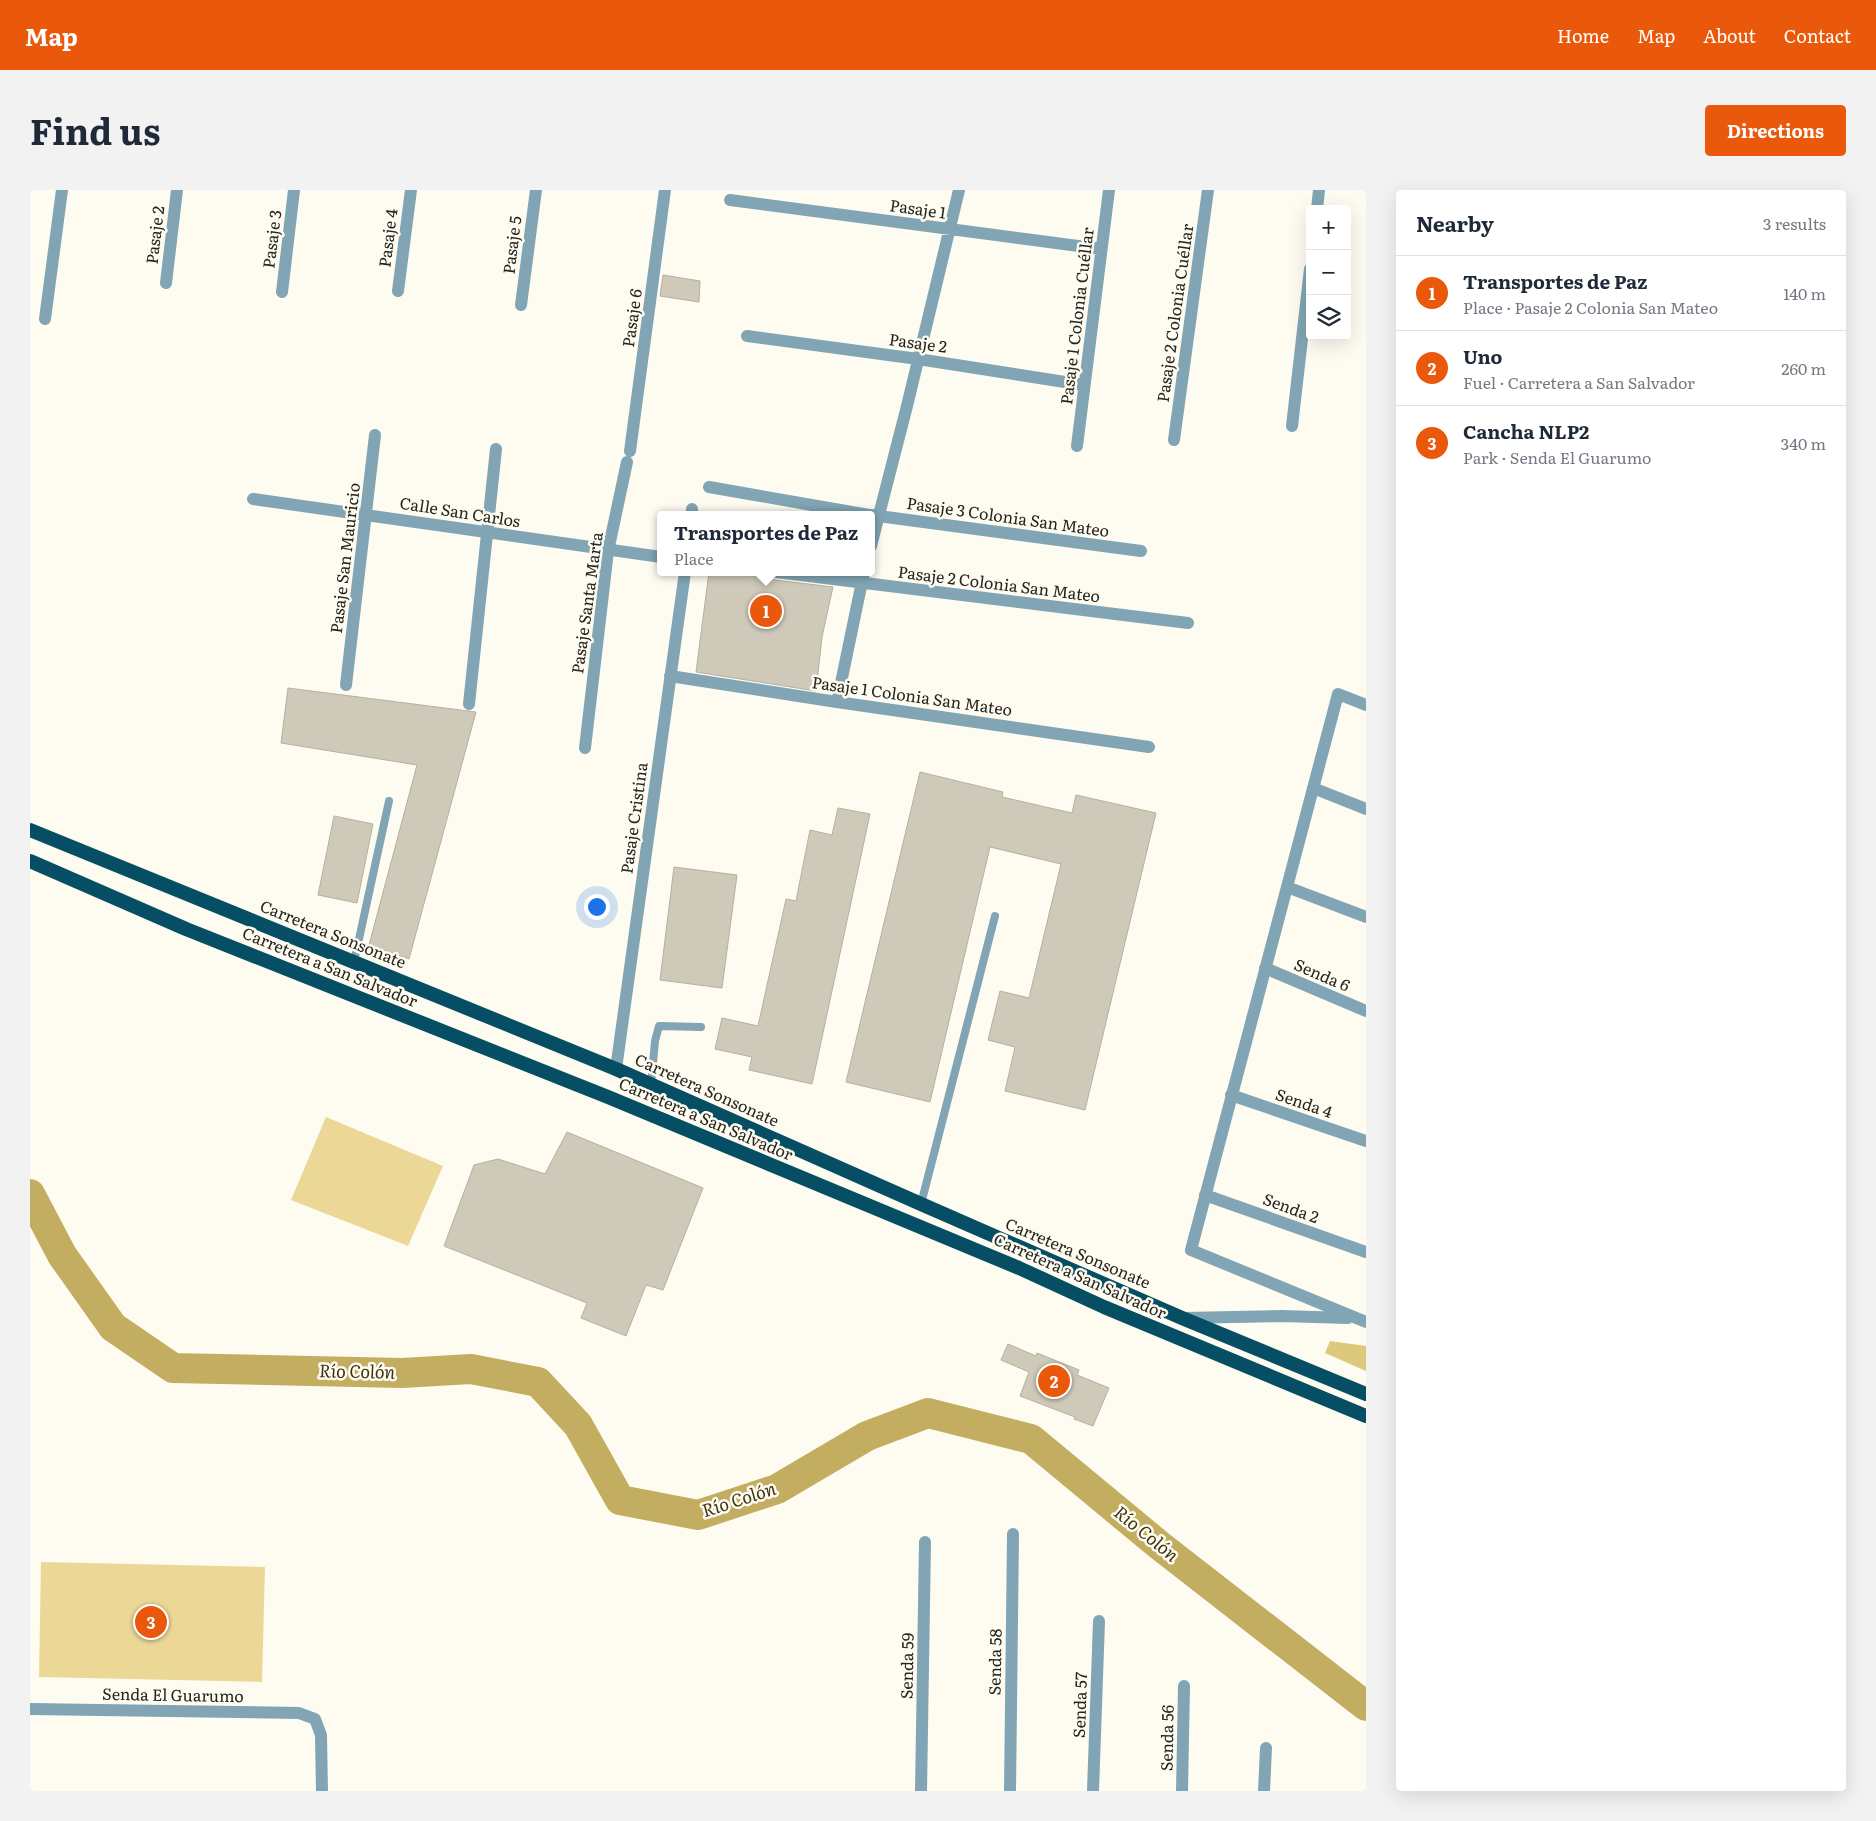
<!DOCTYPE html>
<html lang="en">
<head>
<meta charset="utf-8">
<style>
  :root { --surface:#fff; --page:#f2f2f3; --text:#1f2937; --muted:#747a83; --line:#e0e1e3; --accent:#ea580c }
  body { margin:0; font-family:Literata,serif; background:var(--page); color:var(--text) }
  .controls { position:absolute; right:15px; top:15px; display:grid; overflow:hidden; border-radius:5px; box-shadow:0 5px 20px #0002 }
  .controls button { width:45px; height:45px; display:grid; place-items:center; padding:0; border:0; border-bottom:1px solid var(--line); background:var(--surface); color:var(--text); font:25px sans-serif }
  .you { position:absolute; left:566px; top:716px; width:18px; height:18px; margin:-12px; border:4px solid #fff; border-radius:50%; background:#1a73e8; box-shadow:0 0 0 8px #1a73e833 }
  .badge { display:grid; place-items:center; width:32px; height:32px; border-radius:50%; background:var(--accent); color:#fff; font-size:16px; font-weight:700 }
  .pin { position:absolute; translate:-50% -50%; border:2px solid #fff; box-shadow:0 1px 5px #0006 }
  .popup { position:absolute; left:627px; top:321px; width:218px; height:65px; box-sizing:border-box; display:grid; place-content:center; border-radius:5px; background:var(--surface); filter:drop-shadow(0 1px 4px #0005); font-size:16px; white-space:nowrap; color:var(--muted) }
  .popup b { font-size:19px; color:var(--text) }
  .popup::after { content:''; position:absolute; left:50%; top:100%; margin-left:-10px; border:10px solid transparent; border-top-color:var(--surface) }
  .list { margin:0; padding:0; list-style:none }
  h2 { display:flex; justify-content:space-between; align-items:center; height:65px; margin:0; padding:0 20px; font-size:21px }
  h2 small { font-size:16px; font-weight:400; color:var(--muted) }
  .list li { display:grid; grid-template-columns:32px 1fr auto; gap:15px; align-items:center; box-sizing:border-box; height:75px; padding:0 20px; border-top:1px solid var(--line) }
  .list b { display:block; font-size:19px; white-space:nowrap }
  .list p { margin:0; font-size:16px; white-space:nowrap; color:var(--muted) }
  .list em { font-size:16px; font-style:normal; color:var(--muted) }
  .icon { flex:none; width:28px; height:28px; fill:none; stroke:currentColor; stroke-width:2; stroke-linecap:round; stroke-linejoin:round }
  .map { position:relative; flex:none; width:1336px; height:1601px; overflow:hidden; border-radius:5px }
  header { display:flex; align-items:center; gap:30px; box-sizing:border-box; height:70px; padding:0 25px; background:var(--accent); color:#fff }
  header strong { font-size:24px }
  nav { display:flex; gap:28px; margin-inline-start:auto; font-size:18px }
  .intro { display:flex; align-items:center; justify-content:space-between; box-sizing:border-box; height:120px; padding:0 30px }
  h1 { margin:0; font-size:35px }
  .button { padding:12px 22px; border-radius:5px; background:var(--accent); color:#fff; font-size:18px; font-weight:700 }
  main { display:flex; gap:30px; padding:0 30px }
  aside { flex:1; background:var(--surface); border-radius:5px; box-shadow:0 5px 20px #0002 }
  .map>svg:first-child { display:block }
  .green { fill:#ecd896 }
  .forest { fill:#dec87b }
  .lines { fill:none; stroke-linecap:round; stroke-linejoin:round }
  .river { stroke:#c3ad61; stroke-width:30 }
  .building { fill:#cec9b9; stroke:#b5b0a0 }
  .service { stroke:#81a5b4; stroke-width:8 }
  .minor { stroke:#81a5b4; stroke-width:12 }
  .trunk { stroke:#064e64; stroke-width:14 }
  .labels { text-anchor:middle; stroke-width:5; stroke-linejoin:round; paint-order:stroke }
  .street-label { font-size:16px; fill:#26241e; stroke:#fefbf1 }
  .water-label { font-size:18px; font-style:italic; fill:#3d3311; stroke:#fefbf1 }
</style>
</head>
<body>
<header>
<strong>Map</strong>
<nav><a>Home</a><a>Map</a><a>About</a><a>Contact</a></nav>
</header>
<div class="intro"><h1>Find us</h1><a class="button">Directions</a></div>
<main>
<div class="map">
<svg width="1336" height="1601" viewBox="0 0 1336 1601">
  <rect width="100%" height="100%" fill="#fefbf1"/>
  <path class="green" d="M 296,927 L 413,976 L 378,1056 L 261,1010 Z
    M 11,1372 L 235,1377 L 232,1492 L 9,1487 Z"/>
  <path class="forest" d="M 1300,1151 L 1336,1156 L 1336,1181 L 1295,1163 Z"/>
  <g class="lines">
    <path class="river" d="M 0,1004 L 32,1065 L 83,1137 L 143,1178 L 372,1183 L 441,1179 L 508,1192 L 548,1235 L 590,1310 L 668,1325 L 747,1299 L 837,1246 L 898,1223 L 1001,1249 L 1129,1355 L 1336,1516"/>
  </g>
  <path class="building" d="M 633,85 L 670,91 L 669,112 L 630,106 Z
    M 679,382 L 740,387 L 745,390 L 803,397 L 792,447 L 786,501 L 666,482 Z
    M 258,498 L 446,522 L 379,769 L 339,755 L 387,575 L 251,553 Z
    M 890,582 L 973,602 L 972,607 L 1042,623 L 1046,605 L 1126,623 L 1055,920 L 975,901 L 985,857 L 958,850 L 970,801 L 999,808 L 1031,674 L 960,657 L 900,912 L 816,892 Z
    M 808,618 L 840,624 L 782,894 L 719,880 L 722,867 L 685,859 L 692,828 L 728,836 L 756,709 L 766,711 L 780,640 L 802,645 Z
    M 304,626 L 343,634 L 327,713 L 288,705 Z
    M 644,677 L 707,685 L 692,798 L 630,790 Z
    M 537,942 L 673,998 L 633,1100 L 616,1095 L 596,1146 L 551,1128 L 557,1113 L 414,1056 L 444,975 L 468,969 L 515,984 Z
    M 978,1154 L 1006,1166 L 1007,1163 L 1049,1180 L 1047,1185 L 1079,1198 L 1063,1236 L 1044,1229 L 1045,1227 L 990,1206 L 999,1182 L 971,1170 Z"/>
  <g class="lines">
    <path class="service" d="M 324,772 L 359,611
      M 621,895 L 625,851 L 629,836 L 671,837
      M 891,1014 L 965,726"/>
    <path class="minor" d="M 700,10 L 1071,59
      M 1287,19 L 1289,0
      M 136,93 L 147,0
      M 368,101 L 381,0
      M 252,102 L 264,0
      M 491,115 L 506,0
      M 15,129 L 32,0
      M 717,146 L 888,169 L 1054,195
      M 1262,236 L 1280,79
      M 1144,250 L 1178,0
      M 1047,256 L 1079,0
      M 600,261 L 635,0
      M 679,297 L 839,325
      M 223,309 L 631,367
      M 662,325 L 662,319
      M 841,325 L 1111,361
      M 841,356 L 877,216 L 929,0
      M 746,382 L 1158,433
      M 640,486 L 807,512 L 1119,557
      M 316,495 L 345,245
      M 807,512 L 834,382
      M 439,514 L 466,259
      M 1336,515 L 1308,504 L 1161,1060 L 1336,1132
      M 555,558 L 578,361 L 597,272
      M 1283,598 L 1336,619
      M 1257,697 L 1336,727
      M 1235,778 L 1336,821
      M 586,879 L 655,382
      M 1201,905 L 1336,951
      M 1175,1005 L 1336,1062
      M 1153,1128 L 1252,1126 L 1318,1128
      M 0,1519 L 269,1523 L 285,1529 L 291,1545 L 292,1601
      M 891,1601 L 895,1352
      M 980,1601 L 983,1344
      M 1063,1601 L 1069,1431
      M 1152,1601 L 1154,1496
      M 1234,1601 L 1236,1558"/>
    <path class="trunk" d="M 0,640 L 586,879 L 891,1014 L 1152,1128 L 1336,1204
      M 0,671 L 156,739 L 578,907 L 989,1078 L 1074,1117 L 1336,1226"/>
  </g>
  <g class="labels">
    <g class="street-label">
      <text transform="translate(888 19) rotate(8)" y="6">Pasaje 1</text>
      <text transform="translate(125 45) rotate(-83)" y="6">Pasaje 2</text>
      <text transform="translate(358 48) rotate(-83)" y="6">Pasaje 4</text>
      <text transform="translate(242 49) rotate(-83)" y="6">Pasaje 3</text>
      <text transform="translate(482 55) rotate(-83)" y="6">Pasaje 5</text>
      <text transform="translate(1145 123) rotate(-82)" y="6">Pasaje 2 Colonia Cuéllar</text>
      <text transform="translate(1047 126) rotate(-83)" y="6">Pasaje 1 Colonia Cuéllar</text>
      <text transform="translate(602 128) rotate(-82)" y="6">Pasaje 6</text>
      <text transform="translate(888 153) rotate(8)" y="6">Pasaje 2</text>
      <text transform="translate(430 322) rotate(9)" y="6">Calle San Carlos</text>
      <text transform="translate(978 327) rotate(8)" y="6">Pasaje 3 Colonia San Mateo</text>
      <text transform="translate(315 368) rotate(-83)" y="6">Pasaje San Mauricio</text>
      <text transform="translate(969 394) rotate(7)" y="6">Pasaje 2 Colonia San Mateo</text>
      <text transform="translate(557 413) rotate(-82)" y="6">Pasaje Santa Marta</text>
      <text transform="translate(882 506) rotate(8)" y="6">Pasaje 1 Colonia San Mateo</text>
      <text transform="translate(604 628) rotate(-82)" y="6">Pasaje Cristina</text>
      <text transform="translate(303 744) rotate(22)" y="6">Carretera Sonsonate</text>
      <text transform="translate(300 777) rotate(22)" y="6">Carretera a San Salvador</text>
      <text transform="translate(1292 785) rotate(23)" y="6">Senda 6</text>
      <text transform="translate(677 900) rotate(24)" y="6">Carretera Sonsonate</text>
      <text transform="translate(1274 913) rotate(19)" y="6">Senda 4</text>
      <text transform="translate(676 929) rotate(23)" y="6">Carretera a San Salvador</text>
      <text transform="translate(1261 1018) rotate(20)" y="6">Senda 2</text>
      <text transform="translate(1048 1063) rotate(23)" y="6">Carretera Sonsonate</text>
      <text transform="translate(1050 1086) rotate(24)" y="6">Carretera a San Salvador</text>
      <text transform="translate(965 1472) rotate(-89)" y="6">Senda 58</text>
      <text transform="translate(877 1476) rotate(-89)" y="6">Senda 59</text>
      <text transform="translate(143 1505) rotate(1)" y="6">Senda El Guarumo</text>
      <text transform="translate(1050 1515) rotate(-88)" y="6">Senda 57</text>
      <text transform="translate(1137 1548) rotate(-89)" y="6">Senda 56</text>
    </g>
    <g class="water-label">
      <text transform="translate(327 1182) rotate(1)" y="6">Río Colón</text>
      <text transform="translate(709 1310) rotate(-18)" y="6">Río Colón</text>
      <text transform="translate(1116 1344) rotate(39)" y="6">Río Colón</text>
    </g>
  </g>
</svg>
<div class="controls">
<button>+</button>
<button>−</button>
<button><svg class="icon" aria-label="layers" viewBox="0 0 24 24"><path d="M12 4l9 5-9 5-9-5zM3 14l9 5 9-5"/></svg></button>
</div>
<div class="you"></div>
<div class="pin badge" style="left:736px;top:421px">1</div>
<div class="popup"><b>Transportes de Paz</b>Place</div>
<div class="pin badge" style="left:1024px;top:1191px">2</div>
<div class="pin badge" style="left:121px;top:1432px">3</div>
</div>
<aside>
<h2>Nearby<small>3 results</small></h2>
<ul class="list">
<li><span class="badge">1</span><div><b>Transportes de Paz</b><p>Place · Pasaje 2 Colonia San Mateo</p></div><em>140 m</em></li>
<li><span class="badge">2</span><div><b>Uno</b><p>Fuel · Carretera a San Salvador</p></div><em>260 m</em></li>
<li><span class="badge">3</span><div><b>Cancha NLP2</b><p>Park · Senda El Guarumo</p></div><em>340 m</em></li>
</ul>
</aside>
</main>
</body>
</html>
